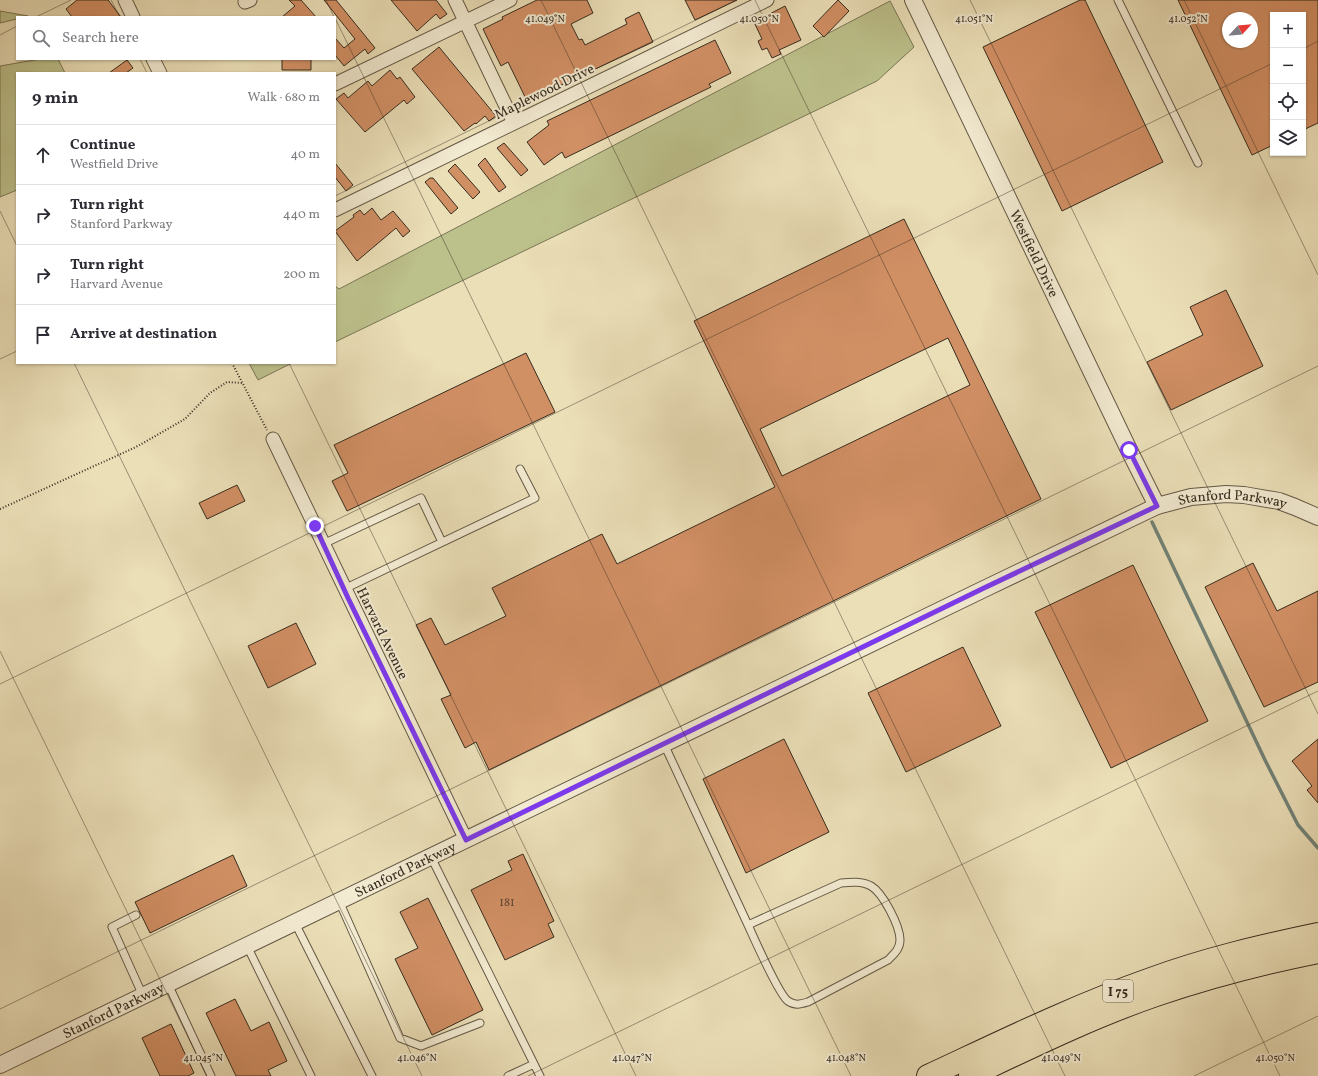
<!DOCTYPE html>
<html lang="en">
<head>
<meta charset="utf-8">
<style>
  :root { --surface:#fff; --page:#f2f2f3; --text:#2b2b33; --muted:#7c7c81; --line:#e1e1e2 }
  body { margin:0; font-family:Vollkorn,serif; background:var(--page); color:var(--text) }
  .controls { position:absolute; right:12px; top:12px; display:grid; overflow:hidden; border-radius:0px; box-shadow:0 1px 3px #0004 }
  .controls button { width:36px; height:36px; display:grid; place-items:center; padding:0; border:0; border-bottom:1px solid var(--line); background:var(--surface); color:var(--text); font:20px sans-serif }
  .compass { position:absolute; left:1222px; top:12px; width:36px; height:36px; border-radius:50%; background:var(--surface); box-shadow:0 1px 3px #0004; rotate:64deg }
  .stop { position:absolute; width:12px; height:12px; margin:-9px; border:3px solid #7c3aed; border-radius:50%; background:#fff }
  .stop.end { background:#7c3aed; border-color:#fff; box-shadow:0 1px 4px #0008 }
  .list { margin:0; padding:0; list-style:none }
  h2 { display:flex; justify-content:space-between; align-items:center; height:52px; margin:0; padding:0 16px; font-size:17px }
  h2 small { font-size:13px; font-weight:400; color:var(--muted) }
  .list li { display:grid; grid-template-columns:26px 1fr auto; gap:12px; align-items:center; box-sizing:border-box; height:60px; padding:0 16px; border-top:1px solid var(--line) }
  .list b { display:block; font-size:15px; white-space:nowrap }
  .list p { margin:0; font-size:13px; white-space:nowrap; color:var(--muted) }
  .list em { font-size:13px; font-style:normal; color:var(--muted) }
  .icon { flex:none; width:22px; height:22px; fill:none; stroke:currentColor; stroke-width:2; stroke-linecap:round; stroke-linejoin:round }
  .map { position:relative; flex:none; width:1318px; height:1076px; overflow:hidden }
  .search { position:absolute; background:var(--surface); box-shadow:0 1px 3px #0004; left:16px; top:16px; width:320px; height:44px; display:flex; align-items:center; gap:10px; box-sizing:border-box; padding:0 14px; border-radius:0px; color:var(--muted); font-size:15px }
  .panel { position:absolute; background:var(--surface); box-shadow:0 1px 3px #0004; left:16px; top:72px; width:320px; height:292px; border-radius:0px }
  .map>svg:first-child { display:block }
  .green { fill:#bcc08b; stroke:#7a7655 }
  .lines { fill:none; stroke-linecap:round; stroke-linejoin:round }
  .stream { stroke:#718277; stroke-width:3.5 }
  .building { fill:#d18f64; stroke:#372c1f; fill-rule:evenodd }
  .service-casing { stroke:#645945; stroke-width:9 }
  .minor-casing { stroke:#645945; stroke-width:15 }
  .tertiary-casing { stroke:#645945; stroke-width:18 }
  .motorway-casing { stroke:#372c1f; stroke-width:24 }
  .path { stroke:#372c1f; stroke-width:2; stroke-dasharray:1 2; stroke-linecap:butt }
  .service { stroke:#f2ead1; stroke-width:7 }
  .minor { stroke:#f2ead1; stroke-width:13 }
  .tertiary { stroke:#f2ead1; stroke-width:16 }
  .motorway { stroke:#ebdfb8; stroke-width:22 }
  .route { stroke:#7c3aed; stroke-width:5 }
  .ticks { fill:none; stroke:#372c1f; stroke-width:1; stroke-opacity:0.45 }
  .labels { text-anchor:middle; stroke-width:4; stroke-linejoin:round; paint-order:stroke }
  .number-label { font-size:12px; fill:#5e4530 }
  .shield { fill:#f2ead1; stroke:#6f6554; stroke-width:1 }
  .shield-label { font-size:13px; font-weight:bold; fill:#372c1f }
  .street-label { font-size:14px; fill:#372c1f; stroke:#f2ead1 }
  .ticks-label { font-size:10px; text-anchor:middle; fill:#372c1f; stroke:#f2ead1; stroke-width:4; stroke-linejoin:round; paint-order:stroke }
</style>
</head>
<body>
<div class="map">
<svg width="1318" height="1076" viewBox="0 0 1318 1076">
  <rect width="100%" height="100%" fill="#ebdfb8"/>
  <filter id="stains"><feTurbulence type="fractalNoise" baseFrequency=".005" numOctaves="4"/><feColorMatrix values="0 0 0 0 .2 0 0 0 0 .09 0 0 0 0 .02 0 0 0 .5 -.17"/></filter>
  <radialGradient id="worn" r=".72"><stop offset=".6" stop-color="#630" stop-opacity="0"/><stop offset="1" stop-color="#630" stop-opacity=".3"/></radialGradient>
  <path class="green" d="M 890,1 L 914,47 L 877,81 L 335,342 L 335,286 L 339,289 Z
    M 0,11 L 28,16 L 17,17 L 17,19 L 0,23 Z
    M 40,59 L 58,59 L 65,73 L 17,73 L 17,190 L 0,197 L 0,66 Z
    M 249,363 L 292,363 L 258,380 Z"/>
  <g class="lines">
    <path class="stream" d="M 1152,522 L 1265,760 L 1298,825 L 1318,848"/>
  </g>
  <path class="building" d="M 77,0 L 108,0 L 121,17 L 72,17 L 66,9 Z
    M 289,0 L 301,0 L 316,17 L 282,17 L 295,6 Z
    M 324,0 L 336,0 L 375,48 L 368,54 L 365,49 L 344,66 L 335,55 L 335,38 L 344,48 L 355,39 Z
    M 391,0 L 436,0 L 447,14 L 440,19 L 436,14 L 417,31 Z
    M 537,0 L 587,0 L 593,13 L 571,24 L 579,40 L 582,39 L 585,45 L 627,24 L 625,19 L 639,12 L 653,42 L 527,101 L 508,62 L 501,66 L 483,29 L 503,19 L 502,17 Z
    M 685,0 L 737,0 L 695,20 Z
    M 838,0 L 849,11 L 824,37 L 813,26 Z
    M 1080,0 L 1085,0 L 1163,162 L 1062,211 L 983,47 Z
    M 1178,0 L 1318,0 L 1318,123 L 1303,130 L 1303,15 L 1273,15 L 1273,145 L 1252,155 ZM 1228,18 L 1252,18 L 1252,42 L 1228,42 Z
    M 785,6 L 801,40 L 779,50 L 781,54 L 772,58 L 767,48 L 762,50 L 758,41 L 762,39 L 754,22 Z
    M 715,40 L 731,73 L 709,84 L 711,87 L 565,158 L 562,152 L 544,165 L 527,142 L 549,125 L 547,121 Z
    M 439,47 L 496,116 L 489,121 L 485,116 L 476,124 L 475,123 L 464,131 L 412,69 Z
    M 282,59 L 311,59 L 311,70 L 282,70 Z
    M 127,60 L 133,68 L 126,73 L 109,73 Z
    M 390,70 L 397,79 L 400,77 L 415,97 L 407,104 L 404,100 L 365,132 L 336,99 L 344,93 L 348,98 L 368,81 L 372,86 Z
    M 504,143 L 528,170 L 521,176 L 497,148 Z
    M 485,158 L 506,187 L 499,192 L 478,165 Z
    M 335,163 L 353,185 L 346,191 L 335,177 Z
    M 455,164 L 480,192 L 473,199 L 448,171 Z
    M 430,178 L 433,178 L 458,208 L 451,214 L 425,182 Z
    M 372,208 L 381,220 L 393,211 L 410,231 L 403,237 L 396,228 L 357,261 L 335,231 L 354,217 L 353,215 L 360,210 L 364,215 Z
    M 904,219 L 1041,499 L 489,770 L 476,742 L 465,748 L 441,699 L 451,695 L 416,625 L 431,618 L 445,645 L 506,616 L 492,588 L 602,534 L 617,564 L 775,487 L 694,321 ZM 948,338 L 970,385 L 782,476 L 760,429 Z
    M 1226,290 L 1263,366 L 1171,410 L 1147,362 L 1203,335 L 1190,307 Z
    M 526,353 L 555,412 L 347,511 L 332,481 L 348,473 L 334,445 Z
    M 237,485 L 245,501 L 207,519 L 199,503 Z
    M 1253,563 L 1277,611 L 1318,591 L 1318,682 L 1264,707 L 1205,587 Z
    M 1133,565 L 1208,721 L 1111,768 L 1035,612 Z
    M 296,623 L 316,664 L 268,688 L 248,646 Z
    M 963,647 L 1001,726 L 906,772 L 868,693 Z
    M 784,739 L 829,832 L 746,873 L 703,779 Z
    M 1318,739 L 1318,803 L 1307,790 L 1312,786 L 1292,761 Z
    M 523,854 L 554,921 L 548,924 L 554,937 L 505,960 L 471,890 L 512,870 L 508,861 Z
    M 233,855 L 247,886 L 150,933 L 135,902 Z
    M 428,898 L 483,1010 L 432,1035 L 395,959 L 418,948 L 400,912 Z
    M 235,999 L 251,1031 L 269,1022 L 287,1061 L 268,1070 L 271,1076 L 236,1076 L 206,1013 Z
    M 171,1024 L 194,1073 L 188,1076 L 160,1076 L 142,1038 Z"/>
  <g class="lines">
    <defs>
      <path id="service" d="M 1118,0 L 1198,163
        M 323,544 L 421,498 L 442,542
        M 344,589 L 535,498 L 520,469
        M 664,744 L 748,925 C 754,938 779,995 788,1001 C 795,1006 801,1004 808,1002 L 888,960 C 894,954 900,949 900,940 C 900,926 883,893 871,886 C 862,881 851,882 841,883 L 748,925
        M 431,857 L 540,1076
        M 339,901 L 400,1038 L 421,1046 L 480,1023
        M 136,915 L 112,927 L 143,996
        M 295,923 L 372,1076
        M 247,946 L 311,1076
        M 168,984 L 211,1076
        M 508,1076 L 534,1064"/>
      <path id="minor" d="M 125,0 L 133,17
        M 455,0 L 514,123
        M 245,2 L 250,0
        M 153,59 L 160,73
        M 335,84 L 510,0
        M 335,210 L 767,0
        M 273,439 L 466,840"/>
      <g id="tertiary">
        <path id="s1" d="M 913,0 L 1129,450 L 1157,506"/>
        <path id="s2" d="M 0,1065 L 984,589 L 1157,506 L 1191,497 L 1226,494 L 1244,495 L 1279,501 L 1295,507 L 1318,517"/>
      </g>
      <path id="motorway" d="M 928,1076 C 1001,1042 1074,1006 1151,979 C 1205,959 1261,946 1318,934
        M 970,1076 C 1031,1047 1092,1017 1156,995 C 1209,977 1263,963 1318,952"/>
    </defs>
    <use href="#service" class="service-casing"/>
    <use href="#minor" class="minor-casing"/>
    <use href="#tertiary" class="tertiary-casing"/>
    <use href="#motorway" class="motorway-casing"/>
    <path class="path" d="M 232,363 L 267,430
      M 0,509 L 136,447 L 185,419 L 210,393 L 227,382 L 242,383"/>
    <use href="#service" class="service"/>
    <use href="#minor" class="minor"/>
    <use href="#tertiary" class="tertiary"/>
    <use href="#motorway" class="motorway"/>
  </g>
  <g class="lines">
    <path class="route" d="M 315,526 L 348,598 L 466,840 L 984,588 L 1157,506 L 1129,450"/>
  </g>
  <path class="ticks" d="M 111,0 L 120,17M 326,0 L 334,17M 541,0 L 1065,1076M 755,0 L 1280,1076M 970,0 L 1318,714M 1184,0 L 1318,275M 36,17 L 71,0M 335,18 L 851,1076M 0,35 L 17,26M 1303,49 L 1318,41M 140,59 L 147,73M 335,196 L 737,0M 0,211 L 17,246M 0,359 L 17,351M 74,363 L 422,1076M 289,363 L 636,1076M 0,651 L 207,1076M 0,684 L 1273,63M 0,1009 L 1318,366M 528,1076 L 1318,691M 1194,1076 L 1318,1016"/>
  <g class="labels">
    <g class="number-label">
      <text x="507" y="906">181</text>
    </g>
    <rect class="shield" x="1103" y="980" width="30" height="22" rx="3"/>
    <g class="shield-label">
      <text x="1118" y="996">I 75</text>
    </g>
    <g class="street-label">
      <text transform="translate(544 91) rotate(-26)" y="5">Maplewood Drive</text>
      <text dy="5" stroke="none"><textPath href="#s1" startOffset="281">Westfield Drive</textPath></text>
      <text dy="5" stroke="none"><textPath href="#s2" startOffset="1362">Stanford Parkway</textPath></text>
      <text transform="translate(383 633) rotate(64)" y="5">Harvard Avenue</text>
      <text dy="5" stroke="none"><textPath href="#s2" startOffset="450">Stanford Parkway</textPath></text>
      <text dy="5" stroke="none"><textPath href="#s2" startOffset="126">Stanford Parkway</textPath></text>
    </g>
  </g>
  <g class="ticks-label">
    <text x="545" y="22">41.049°N</text>
    <text x="759" y="22">41.050°N</text>
    <text x="974" y="22">41.051°N</text>
    <text x="1188" y="22">41.052°N</text>
    <text x="203" y="1061">41.045°N</text>
    <text x="417" y="1061">41.046°N</text>
    <text x="632" y="1061">41.047°N</text>
    <text x="846" y="1061">41.048°N</text>
    <text x="1061" y="1061">41.049°N</text>
    <text x="1275" y="1061">41.050°N</text>
  </g>
  <rect width="100%" height="100%" filter="url(#stains)"/>
  <rect width="100%" height="100%" fill="url(#worn)"/>
</svg>
<div class="controls">
<button>+</button>
<button>−</button>
<button><svg class="icon" aria-label="locate" viewBox="0 0 24 24"><circle cx="12" cy="12" r="6"/><path d="M12 2v4M12 18v4M2 12h4M18 12h4"/></svg></button>
<button><svg class="icon" aria-label="layers" viewBox="0 0 24 24"><path d="M12 4l9 5-9 5-9-5zM3 14l9 5 9-5"/></svg></button>
</div>
<svg class="compass" viewBox="-18 -18 36 36"><path d="M0-13l5 13h-10z" fill="#e53935"/><path d="M0 13l5-13h-10z" fill="#7c7c81"/></svg>
<div class="stop" style="left:1129px;top:450px"></div>
<div class="stop end" style="left:315px;top:526px"></div>
<div class="search"><svg class="icon" aria-label="search" viewBox="0 0 24 24"><circle cx="10" cy="10" r="6"/><path d="M15 15l6 6"/></svg>Search here</div>
<section class="panel">
<h2>9 min<small>Walk · 680 m</small></h2>
<ul class="list">
<li><svg class="icon" aria-label="ahead" viewBox="0 0 24 24"><path d="M12 20V5M6 11l6-6 6 6"/></svg><div><b>Continue</b><p>Westfield Drive</p></div><em>40 m</em></li>
<li><svg class="icon" aria-label="right" viewBox="0 0 24 24"><path d="M7 20v-9h11M14 6l5 5-5 5"/></svg><div><b>Turn right</b><p>Stanford Parkway</p></div><em>440 m</em></li>
<li><svg class="icon" aria-label="right" viewBox="0 0 24 24"><path d="M7 20v-9h11M14 6l5 5-5 5"/></svg><div><b>Turn right</b><p>Harvard Avenue</p></div><em>200 m</em></li>
<li><svg class="icon" aria-label="arrive" viewBox="0 0 24 24"><path d="M6 21V4h12l-3 4 3 4H6"/></svg><div><b>Arrive at destination</b></div></li>
</ul>
</section>
</div>
</body>
</html>
